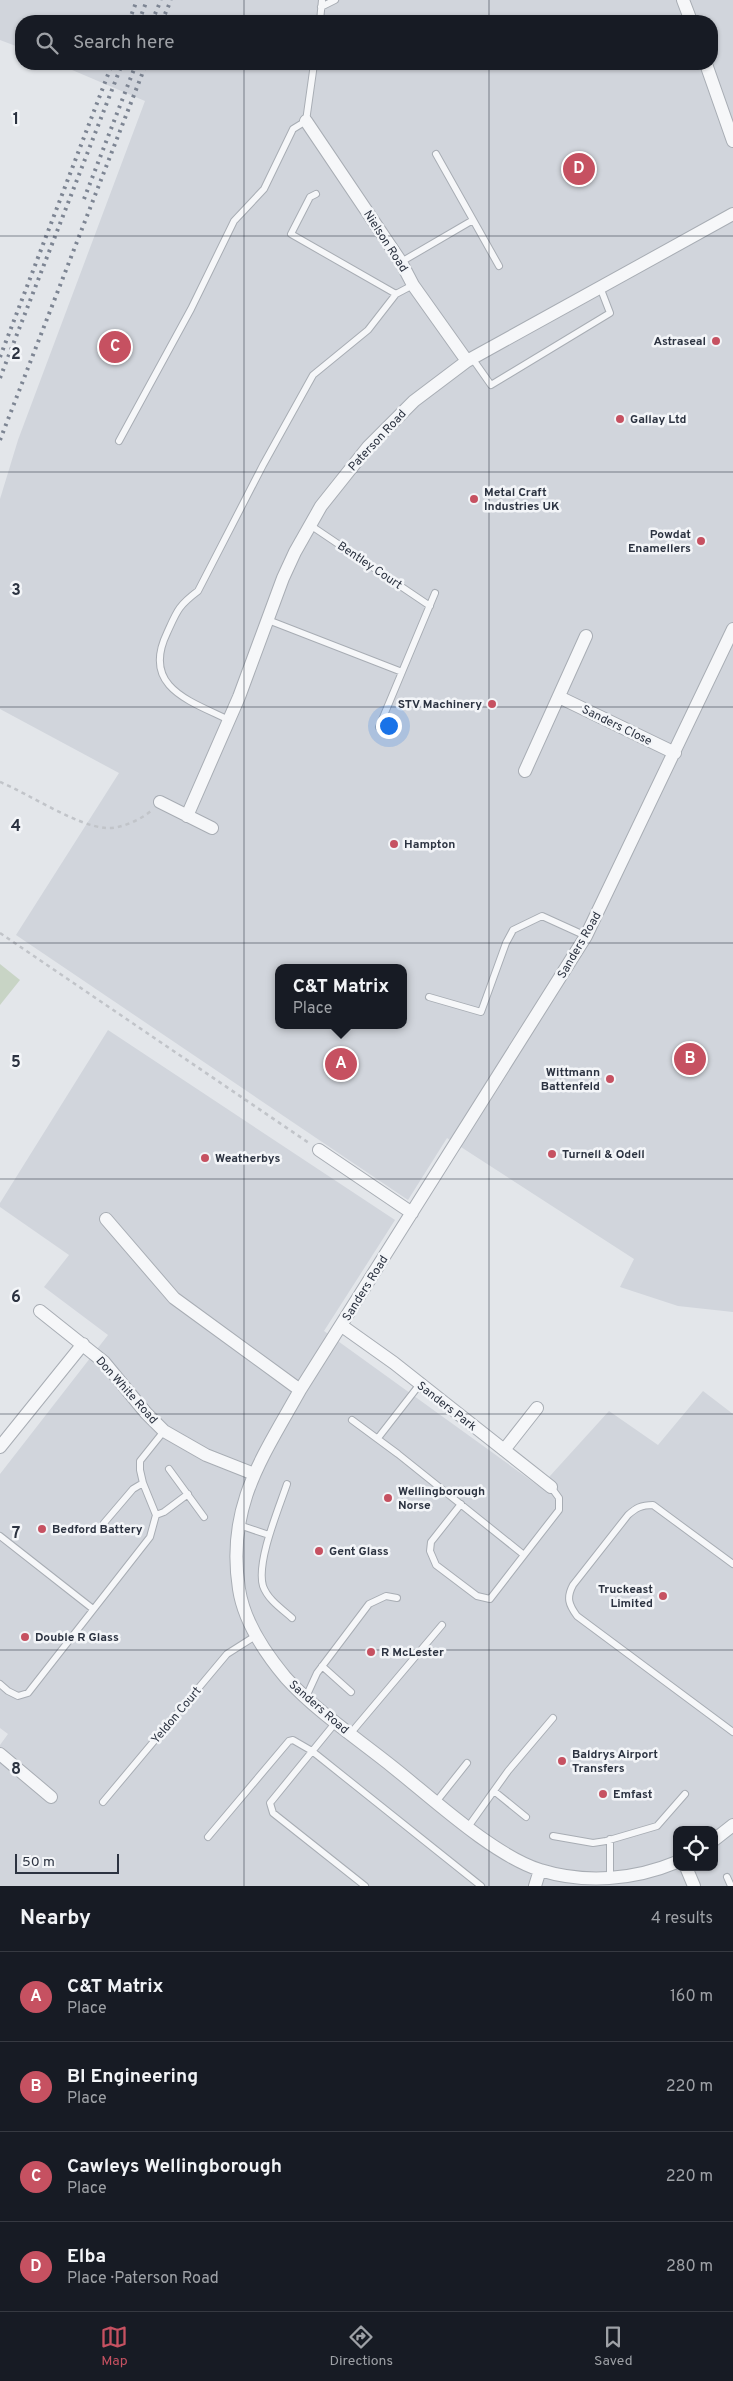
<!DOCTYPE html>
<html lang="en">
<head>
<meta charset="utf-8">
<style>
  :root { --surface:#171b24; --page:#20242c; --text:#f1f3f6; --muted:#9ea1a6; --line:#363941; --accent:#c65161 }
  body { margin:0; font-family:Overpass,sans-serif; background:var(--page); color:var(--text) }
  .controls { position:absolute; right:15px; bottom:15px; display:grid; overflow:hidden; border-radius:10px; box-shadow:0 1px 4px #0004 }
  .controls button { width:45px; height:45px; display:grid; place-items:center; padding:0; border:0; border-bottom:1px solid var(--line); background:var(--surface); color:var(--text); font:25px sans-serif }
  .scale { position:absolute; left:15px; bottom:12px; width:104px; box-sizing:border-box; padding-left:5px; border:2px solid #2c3341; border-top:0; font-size:14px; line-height:18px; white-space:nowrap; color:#2c3341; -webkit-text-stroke:4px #f3f5f8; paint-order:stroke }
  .you { position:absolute; left:388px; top:725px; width:18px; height:18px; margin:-12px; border:4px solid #fff; border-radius:50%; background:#1a73e8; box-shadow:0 0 0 8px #1a73e833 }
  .badge { display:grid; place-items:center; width:32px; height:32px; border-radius:50%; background:var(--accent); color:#fff; font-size:16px; font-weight:700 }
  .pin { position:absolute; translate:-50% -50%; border:2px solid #fff; box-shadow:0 1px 5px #0006 }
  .popup { position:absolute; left:275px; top:964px; width:132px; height:65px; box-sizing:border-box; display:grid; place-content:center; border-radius:10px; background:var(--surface); filter:drop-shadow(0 1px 4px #0005); font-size:16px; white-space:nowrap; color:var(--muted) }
  .popup b { font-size:19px; color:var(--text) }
  .popup::after { content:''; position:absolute; left:50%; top:100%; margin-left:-10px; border:10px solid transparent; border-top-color:var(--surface) }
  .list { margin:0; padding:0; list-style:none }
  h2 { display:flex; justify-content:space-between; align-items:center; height:65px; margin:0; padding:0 20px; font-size:21px }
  h2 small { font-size:16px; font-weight:400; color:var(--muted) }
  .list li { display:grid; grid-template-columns:32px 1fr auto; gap:15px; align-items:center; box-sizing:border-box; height:90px; padding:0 20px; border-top:1px solid var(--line) }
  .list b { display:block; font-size:19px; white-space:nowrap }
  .list p { margin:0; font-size:16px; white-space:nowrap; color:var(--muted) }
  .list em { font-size:16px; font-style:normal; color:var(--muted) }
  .icon { flex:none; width:28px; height:28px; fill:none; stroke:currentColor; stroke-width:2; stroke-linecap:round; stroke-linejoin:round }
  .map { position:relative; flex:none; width:733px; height:1886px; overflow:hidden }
  .search { position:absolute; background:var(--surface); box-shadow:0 1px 4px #0004; left:15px; right:15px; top:15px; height:55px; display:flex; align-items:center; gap:12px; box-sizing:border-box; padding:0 18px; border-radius:20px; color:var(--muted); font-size:19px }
  .sheet { height:425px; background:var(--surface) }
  nav { display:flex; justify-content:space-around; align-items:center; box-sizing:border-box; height:70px; border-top:1px solid var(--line); background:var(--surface); font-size:14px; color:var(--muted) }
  nav a { display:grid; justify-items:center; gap:2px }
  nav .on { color:var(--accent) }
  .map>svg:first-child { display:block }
  .built { fill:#d1d5dc; fill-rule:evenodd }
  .green { fill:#c8d4c5 }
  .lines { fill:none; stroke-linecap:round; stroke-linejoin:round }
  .lane-casing { stroke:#a8adb4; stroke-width:8 }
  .street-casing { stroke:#a8adb4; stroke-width:14 }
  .path { stroke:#c1c4c9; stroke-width:2.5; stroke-dasharray:4 4; stroke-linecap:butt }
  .lane { stroke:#f6f7f9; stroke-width:6 }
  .street { stroke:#f6f7f9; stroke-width:12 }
  .rail { stroke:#7d8593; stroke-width:4; stroke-dasharray:2.5 5; stroke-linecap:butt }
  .grid { fill:none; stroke:#2c3341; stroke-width:1; stroke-opacity:0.55 }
  .poi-dot { fill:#c65161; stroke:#f3f5f8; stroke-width:2 }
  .labels { text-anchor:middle; stroke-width:5; stroke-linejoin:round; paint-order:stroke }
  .street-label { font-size:12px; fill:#2c3341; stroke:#f3f5f8 }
  .poi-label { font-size:12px; font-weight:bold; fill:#2c3341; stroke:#f3f5f8; text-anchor:start }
  .grid-label { font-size:16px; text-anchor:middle; font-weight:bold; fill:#2c3341; stroke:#f3f5f8; stroke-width:5; stroke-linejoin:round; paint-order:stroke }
</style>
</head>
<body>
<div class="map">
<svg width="733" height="1886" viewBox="0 0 733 1886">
  <rect width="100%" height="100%" fill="#e3e6ea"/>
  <path class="built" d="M 0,0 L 733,0 L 733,1312 L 678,1306 L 620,1287 L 634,1259 L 447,1138 L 408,1200 L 16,935 L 119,773 L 0,709 L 0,499 L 18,440 L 145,101 L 58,64 L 712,64 L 712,21 L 21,21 L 21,48 L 0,40 ZM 278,968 L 404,968 L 404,1025 L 278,1025 Z
    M 108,1030 L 395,1220 L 324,1331 L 540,1487 L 609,1411 L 658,1445 L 703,1391 L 733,1414 L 733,1886 L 0,1886 L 0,1745 L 8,1734 L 0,1728 L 0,1474 L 108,1335 L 44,1287 L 69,1255 L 0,1207 L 0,1203 ZM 677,1830 L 714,1830 L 714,1867 L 677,1867 Z"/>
  <path class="green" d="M 0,964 L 20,980 L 0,1005 Z"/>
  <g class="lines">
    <defs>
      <path id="lane" d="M 321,7 L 335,0
        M 320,21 L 322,0
        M 436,154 L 499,266
        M 316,194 L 310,197 L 291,234 L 396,294
        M 401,262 L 473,220
        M 472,358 L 491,385 L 610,313 L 600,287
        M 119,441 L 191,309 L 234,221 L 264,189 L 293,129 L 306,121 L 314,64
        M 310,525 L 430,606
        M 268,620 L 402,672
        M 229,720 C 190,701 141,687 167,633 C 177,611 178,606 198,591 L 263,465 L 313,375 L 368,330 L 396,294 L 413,285
        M 379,727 L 435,593
        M 429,997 L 481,1012 L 506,943 L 513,930 L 542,916 L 586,936
        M 352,1420 L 398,1454 L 524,1555 L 559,1510 L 559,1498 L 551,1487
        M 378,1438 L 420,1384
        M 169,1469 L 204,1517
        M 287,1484 C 279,1508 256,1562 263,1586 C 268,1600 282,1609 292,1618
        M 461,1504 L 431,1542 L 430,1551 L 436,1565 L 477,1596 L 490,1599 L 524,1555
        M 156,1515 L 164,1512 L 188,1494
        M 104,1523 L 133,1489 L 143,1483
        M 239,1525 L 269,1535
        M 0,1536 L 93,1609
        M 733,1564 L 653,1505 C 641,1505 636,1508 628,1515 L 573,1585 C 566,1598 569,1605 577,1616 L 733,1732
        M 322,1666 L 351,1692
        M 0,1684 L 8,1691 L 18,1696 L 28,1693 L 150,1537 L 156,1515 L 143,1483 L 140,1470 L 140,1461 L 164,1431
        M 306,1697 L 317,1673 L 369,1604 L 386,1596 L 397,1598
        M 336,1722 L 270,1803 L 273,1813 L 365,1886
        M 350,1734 L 442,1625
        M 494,1791 L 526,1817
        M 103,1802 L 227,1654 L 257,1635
        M 436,1802 L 467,1763
        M 468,1827 L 508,1771 L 553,1718
        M 553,1836 L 593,1843 L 606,1841 L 657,1826 L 685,1794
        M 208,1837 L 289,1741 L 293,1740 L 312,1751 L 481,1886
        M 610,1839 L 610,1878
        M 727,1877 L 731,1886"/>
      <path id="street" d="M 683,0 L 691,21
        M 706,64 L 733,141
        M 306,121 L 401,262 L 413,285 L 467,361
        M 559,697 L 675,753
        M 525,771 L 586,636
        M 160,802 L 212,828
        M 187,816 L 239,697 L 283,578 L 295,552 L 321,506 L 368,447 L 414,401 L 467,361 L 733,214
        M 319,1150 L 412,1213
        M 106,1219 L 174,1298 L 300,1390
        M 40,1311 L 104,1362 L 146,1413 L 164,1431 L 206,1455 L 254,1474
        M 342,1326 L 394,1363 L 551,1487
        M 0,1447 L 83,1344
        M 504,1450 L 537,1408
        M 0,1754 L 51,1797
        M 714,1840 L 733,1825
        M 677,1862 C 634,1880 585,1884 540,1870 C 493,1855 433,1799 394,1768 C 358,1739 317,1712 286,1678 C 265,1653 244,1622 239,1589 C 226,1507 262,1458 300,1390 L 586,936 L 733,629
        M 686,1867 L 694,1886
        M 535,1886 L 540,1870"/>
    </defs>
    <use href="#lane" class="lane-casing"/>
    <use href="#street" class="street-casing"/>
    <path class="path" d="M 0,782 C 29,794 77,826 106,828 C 120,829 141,820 152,810
      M 0,933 L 309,1143"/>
    <use href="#lane" class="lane"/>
    <use href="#street" class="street"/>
    <path class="rail" d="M 129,21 L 137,0
      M 139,21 L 147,0
      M 152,21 L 161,0
      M 162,21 L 171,0
      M 84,199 L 136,64
      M 0,357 L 112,64
      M 0,378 L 122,64
      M 0,440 L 146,64"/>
  </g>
  <path class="grid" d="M 244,0 L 244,21M 489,0 L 489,21M 244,64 L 244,1886M 489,64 L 489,1886M 0,236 L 733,236M 0,472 L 733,472M 0,707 L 733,707M 0,943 L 733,943M 0,1179 L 733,1179M 0,1414 L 733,1414M 0,1650 L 733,1650"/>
  <g class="poi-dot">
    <circle cx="716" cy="341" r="5"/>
    <circle cx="620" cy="419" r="5"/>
    <circle cx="474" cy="499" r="5"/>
    <circle cx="701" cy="541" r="5"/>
    <circle cx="492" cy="704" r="5"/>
    <circle cx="394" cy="844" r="5"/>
    <circle cx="610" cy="1079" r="5"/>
    <circle cx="552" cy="1154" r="5"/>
    <circle cx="205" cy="1158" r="5"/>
    <circle cx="388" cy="1498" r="5"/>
    <circle cx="42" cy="1529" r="5"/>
    <circle cx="319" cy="1551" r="5"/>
    <circle cx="663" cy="1596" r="5"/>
    <circle cx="25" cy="1637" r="5"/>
    <circle cx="371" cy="1652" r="5"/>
    <circle cx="562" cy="1761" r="5"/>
    <circle cx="603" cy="1794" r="5"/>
  </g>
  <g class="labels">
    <g class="street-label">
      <text transform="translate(386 241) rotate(57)" y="4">Nielson Road</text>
      <text transform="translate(377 440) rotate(-47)" y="4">Paterson Road</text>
      <text transform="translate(370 565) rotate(34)" y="4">Bentley Court</text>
      <text transform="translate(617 725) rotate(26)" y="4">Sanders Close</text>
      <text transform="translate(579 945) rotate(-60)" y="4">Sanders Road</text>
      <text transform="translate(365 1288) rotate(-58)" y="4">Sanders Road</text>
      <text transform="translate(127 1390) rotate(48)" y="4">Don White Road</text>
      <text transform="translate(447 1406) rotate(38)" y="4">Sanders Park</text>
      <text transform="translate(319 1707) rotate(41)" y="4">Sanders Road</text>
      <text transform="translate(176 1715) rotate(-50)" y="4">Yeldon Court</text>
    </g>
    <g class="poi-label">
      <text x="706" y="345" text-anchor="end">Astraseal</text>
      <text x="630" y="423">Gallay Ltd</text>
      <text x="484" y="496">Metal Craft<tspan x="484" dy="14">Industries UK</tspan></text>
      <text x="691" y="538" text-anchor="end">Powdat<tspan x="691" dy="14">Enamellers</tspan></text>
      <text x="482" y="708" text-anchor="end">STV Machinery</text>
      <text x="404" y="848">Hampton</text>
      <text x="600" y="1076" text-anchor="end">Wittmann<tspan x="600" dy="14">Battenfeld</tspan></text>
      <text x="562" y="1158">Turnell &amp; Odell</text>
      <text x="215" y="1162">Weatherbys</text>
      <text x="398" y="1495">Wellingborough<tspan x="398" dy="14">Norse</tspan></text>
      <text x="52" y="1533">Bedford Battery</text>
      <text x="329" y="1555">Gent Glass</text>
      <text x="653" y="1593" text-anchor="end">Truckeast<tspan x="653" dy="14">Limited</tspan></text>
      <text x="35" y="1641">Double R Glass</text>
      <text x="381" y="1656">R McLester</text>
      <text x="572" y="1758">Baldrys Airport<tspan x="572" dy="14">Transfers</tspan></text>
      <text x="613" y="1798">Emfast</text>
    </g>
  </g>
  <g class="grid-label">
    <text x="16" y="124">1</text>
    <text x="16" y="359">2</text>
    <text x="16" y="595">3</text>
    <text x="16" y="831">4</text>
    <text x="16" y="1067">5</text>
    <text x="16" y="1302">6</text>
    <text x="16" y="1538">7</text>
    <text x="16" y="1774">8</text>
  </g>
</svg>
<div class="controls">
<button><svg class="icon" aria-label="locate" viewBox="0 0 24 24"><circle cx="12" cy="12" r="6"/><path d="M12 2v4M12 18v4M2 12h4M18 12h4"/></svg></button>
</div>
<div class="scale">50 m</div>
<div class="you"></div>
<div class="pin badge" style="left:341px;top:1064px">A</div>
<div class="popup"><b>C&amp;T Matrix</b>Place</div>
<div class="pin badge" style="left:690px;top:1059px">B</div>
<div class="pin badge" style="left:115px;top:347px">C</div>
<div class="pin badge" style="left:579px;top:169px">D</div>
<div class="search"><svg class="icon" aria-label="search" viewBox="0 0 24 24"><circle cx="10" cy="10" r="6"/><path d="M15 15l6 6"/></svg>Search here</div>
</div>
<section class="sheet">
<h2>Nearby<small>4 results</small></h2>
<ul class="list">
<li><span class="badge">A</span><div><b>C&amp;T Matrix</b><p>Place</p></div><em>160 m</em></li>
<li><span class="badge">B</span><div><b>BI Engineering</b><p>Place</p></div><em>220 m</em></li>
<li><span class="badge">C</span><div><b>Cawleys Wellingborough</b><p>Place</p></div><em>220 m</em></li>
<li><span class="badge">D</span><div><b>Elba</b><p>Place · Paterson Road</p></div><em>280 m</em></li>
</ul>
</section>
<nav>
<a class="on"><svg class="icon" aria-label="map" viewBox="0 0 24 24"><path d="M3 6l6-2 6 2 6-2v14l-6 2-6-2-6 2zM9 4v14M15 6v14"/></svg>Map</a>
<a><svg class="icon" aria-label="directions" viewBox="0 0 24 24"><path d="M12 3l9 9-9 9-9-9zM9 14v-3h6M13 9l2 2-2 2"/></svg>Directions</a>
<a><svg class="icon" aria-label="saved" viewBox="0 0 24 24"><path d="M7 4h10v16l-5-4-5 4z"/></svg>Saved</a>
</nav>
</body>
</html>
